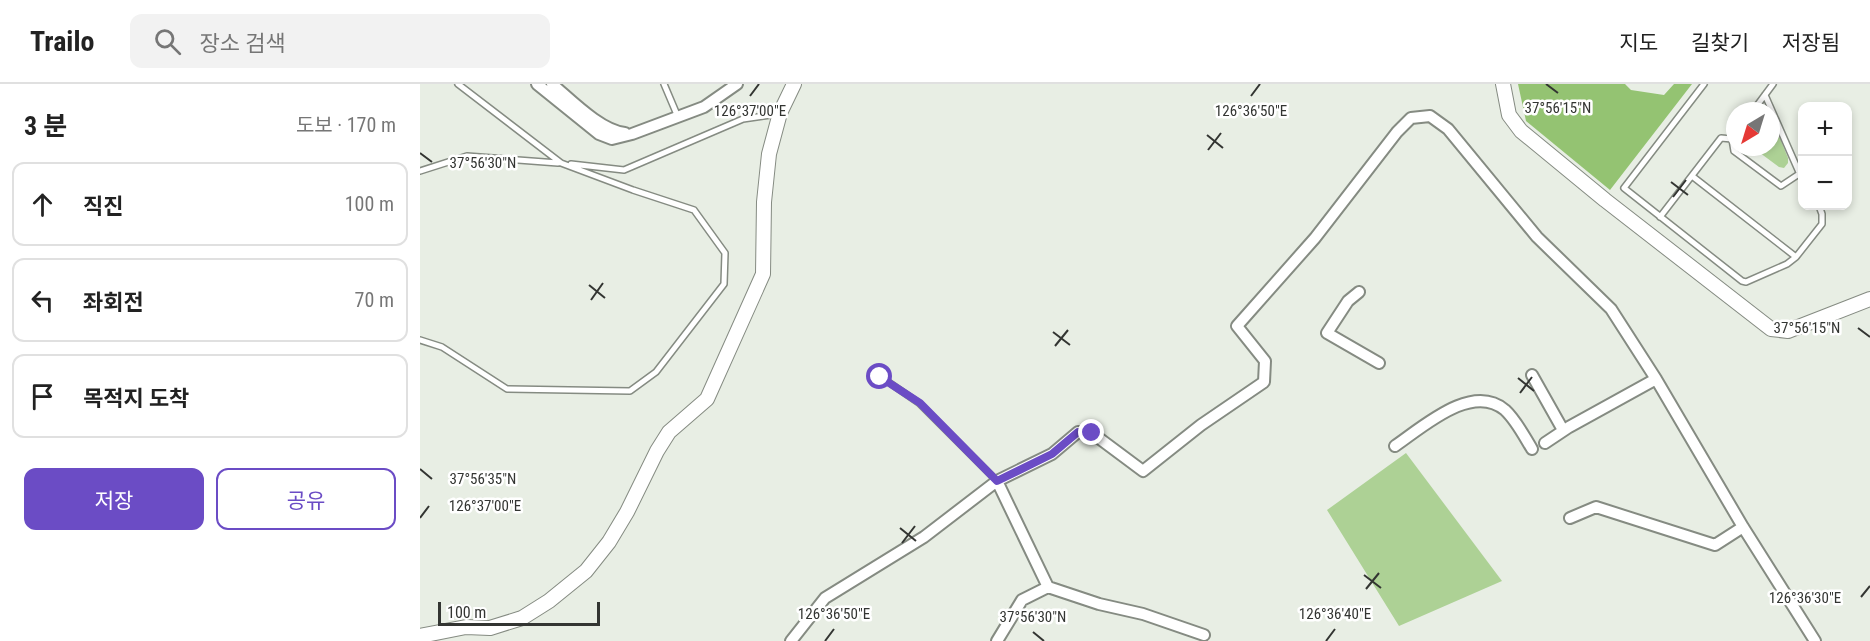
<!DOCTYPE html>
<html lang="ko">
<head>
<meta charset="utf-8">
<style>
  :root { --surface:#fff; --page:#f2f2f2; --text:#222; --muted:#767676; --line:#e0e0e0; --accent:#6b4cc5 }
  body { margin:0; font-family:"Roboto Condensed","Noto Sans KR",sans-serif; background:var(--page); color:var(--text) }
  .controls { position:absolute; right:18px; top:18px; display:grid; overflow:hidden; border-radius:12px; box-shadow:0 3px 9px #0003 }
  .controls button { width:54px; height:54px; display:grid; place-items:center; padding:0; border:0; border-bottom:2px solid var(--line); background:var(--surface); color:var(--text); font:30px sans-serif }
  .compass { position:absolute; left:1306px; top:18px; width:54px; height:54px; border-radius:50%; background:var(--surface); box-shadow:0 3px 9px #0003; rotate:218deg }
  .scale { position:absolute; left:18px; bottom:15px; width:162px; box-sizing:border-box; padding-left:6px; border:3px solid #333532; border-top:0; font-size:16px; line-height:21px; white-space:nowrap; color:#333532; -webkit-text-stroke:4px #fff; paint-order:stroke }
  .stop { position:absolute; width:18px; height:18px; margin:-14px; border:4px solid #6b4cc5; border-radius:50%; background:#fff }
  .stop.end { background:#6b4cc5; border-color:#fff; box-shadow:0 2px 6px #0008 }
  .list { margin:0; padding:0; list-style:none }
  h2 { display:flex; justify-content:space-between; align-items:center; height:78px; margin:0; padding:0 24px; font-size:26px }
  h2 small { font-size:20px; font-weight:400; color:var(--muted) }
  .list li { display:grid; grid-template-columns:39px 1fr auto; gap:18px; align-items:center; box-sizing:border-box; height:84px; margin:0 12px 12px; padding:0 12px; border:2px solid var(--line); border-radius:12px }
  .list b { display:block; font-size:22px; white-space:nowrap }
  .list em { font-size:20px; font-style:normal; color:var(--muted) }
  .actions { display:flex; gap:12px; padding:18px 24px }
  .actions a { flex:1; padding:14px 0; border:2px solid var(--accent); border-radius:12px; text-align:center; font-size:21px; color:var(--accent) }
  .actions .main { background:var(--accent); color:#fff }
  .icon { flex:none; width:33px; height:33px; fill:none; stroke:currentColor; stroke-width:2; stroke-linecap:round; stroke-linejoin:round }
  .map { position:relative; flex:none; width:1450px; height:557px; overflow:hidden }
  header { display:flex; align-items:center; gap:36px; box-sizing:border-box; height:84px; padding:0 30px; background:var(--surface); border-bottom:2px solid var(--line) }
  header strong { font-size:28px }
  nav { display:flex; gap:33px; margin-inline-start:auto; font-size:21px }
  .search { width:420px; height:54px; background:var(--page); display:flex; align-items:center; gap:15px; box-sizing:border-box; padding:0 21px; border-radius:12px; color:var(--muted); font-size:22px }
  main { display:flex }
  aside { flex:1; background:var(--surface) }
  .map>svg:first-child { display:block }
  .green { fill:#add195 }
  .forest { fill:#94c372 }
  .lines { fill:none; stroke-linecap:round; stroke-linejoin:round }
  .lane-casing { stroke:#858b82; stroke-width:8 }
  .street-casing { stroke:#858b82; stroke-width:14 }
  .secondary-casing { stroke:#858b82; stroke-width:16 }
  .lane { stroke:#fff; stroke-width:5 }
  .street { stroke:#fff; stroke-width:10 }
  .secondary { stroke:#fff; stroke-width:14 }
  .route { stroke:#6b4cc5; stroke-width:8 }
  .ticks { fill:none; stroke:#333532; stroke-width:2 }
  .ticks-label { font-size:15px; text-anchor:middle; fill:#333532; stroke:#fff; stroke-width:5; stroke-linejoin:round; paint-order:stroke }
</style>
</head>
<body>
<header>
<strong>Trailo</strong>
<div class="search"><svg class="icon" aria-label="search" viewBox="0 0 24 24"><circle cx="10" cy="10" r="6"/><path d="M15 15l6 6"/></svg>장소 검색</div>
<nav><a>지도</a><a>길찾기</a><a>저장됨</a></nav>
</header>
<main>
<aside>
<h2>3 분<small>도보 · 170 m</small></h2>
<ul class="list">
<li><svg class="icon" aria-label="ahead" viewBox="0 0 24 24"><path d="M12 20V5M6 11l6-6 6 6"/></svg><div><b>직진</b></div><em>100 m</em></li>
<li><svg class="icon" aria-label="left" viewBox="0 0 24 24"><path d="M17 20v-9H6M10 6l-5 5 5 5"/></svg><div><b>좌회전</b></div><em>70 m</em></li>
<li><svg class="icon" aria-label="arrive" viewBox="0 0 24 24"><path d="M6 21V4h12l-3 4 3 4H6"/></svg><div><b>목적지 도착</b></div></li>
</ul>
<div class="actions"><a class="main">저장</a><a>공유</a></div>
</aside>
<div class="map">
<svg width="1450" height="557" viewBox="0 0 1450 557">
  <rect width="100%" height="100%" fill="#e8eee4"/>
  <path class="green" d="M 1351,32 L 1368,74 L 1368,79 L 1364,84 L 1359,83 L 1332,63 L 1351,63 Z
    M 986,369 L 1082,497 L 979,542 L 907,426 Z"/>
  <path class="forest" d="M 1098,0 L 1205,0 L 1211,6 L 1244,11 L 1254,0 L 1272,0 L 1190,106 L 1106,37 Z"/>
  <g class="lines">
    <defs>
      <path id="lane" d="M 244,0 L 258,33
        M 1284,0 L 1204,104 L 1322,197 L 1326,198 L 1367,180 L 1376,173 L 1402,140 L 1402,130 L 1399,122
        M 1345,11 L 1382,95
        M 1333,27 L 1353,0
        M 1315,51 L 1312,55 L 1314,67 L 1361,102 L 1379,90
        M 151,80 L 204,86 L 323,35 L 358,30
        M 0,87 L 47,72 L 138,79
        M 1272,92 L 1376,173
        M 1240,133 L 1301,54 L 1312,55
        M 0,256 L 22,263 L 87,305 L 210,307 L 236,288 L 304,200 L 305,169 L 274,126 L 213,106 L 141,79 L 38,0
        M 461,293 L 499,319 L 577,397"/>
      <path id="street" d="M 117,0 L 179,50 L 192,55 L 212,50 L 284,23 L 317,0
        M 132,0 C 151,16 181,47 205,49
        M 939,208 L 928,217 L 907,249 L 959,279
        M 1112,291 L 1143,346
        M 1125,359 L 1149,343 L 1236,295
        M 975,362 C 1003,343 1052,298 1085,326 C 1096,336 1104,352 1112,365
        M 577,397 L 628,503 L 679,520 L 723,530 L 784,551
        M 1150,434 L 1176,423 L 1295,461 L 1323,443
        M 371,557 L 405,514 L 504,453 L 577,397 L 632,370 L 658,348 L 672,349 L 723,387 L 781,341 L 844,298 L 845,277 L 817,242 L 895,154 L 977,48 L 991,34 L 1010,32 L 1028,45 L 1117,153 L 1191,225 L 1236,295 L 1323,443 L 1395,557
        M 577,557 L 602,516 L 628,503"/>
      <path id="secondary" d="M 1083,0 L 1089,31 L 1101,47 L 1185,116 L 1351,245 L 1368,247 L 1450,215
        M 0,552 L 46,543 L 70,544 L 102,534 L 129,517 L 166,487 L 189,458 L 207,428 L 237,367 L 249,348 L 287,315 L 343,190 L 344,118 L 349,70 L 360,29 L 374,0"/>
    </defs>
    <use href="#lane" class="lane-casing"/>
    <use href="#street" class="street-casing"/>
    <use href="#secondary" class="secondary-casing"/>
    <use href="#lane" class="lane"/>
    <use href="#street" class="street"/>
    <use href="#secondary" class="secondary"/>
  </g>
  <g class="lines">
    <path class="route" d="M 460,293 L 500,319 L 577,397 L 632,370 L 658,348 L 672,349"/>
  </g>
  <path class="ticks" d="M 1126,0 L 1138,9M 330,12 L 339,0M 831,12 L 840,0M 787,51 L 803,64M 788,66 L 801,49M 0,69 L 12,78M 1251,98 L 1268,111M 1253,113 L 1266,96M 169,201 L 185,214M 171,216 L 183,199M 1438,244 L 1450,253M 633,248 L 650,261M 635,262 L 648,246M 1098,294 L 1114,307M 1100,309 L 1112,293M 0,385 L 12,395M 0,434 L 9,422M 480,444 L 496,457M 482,459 L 495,442M 944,491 L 961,504M 946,505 L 959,489M 1441,513 L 1450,502M 613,548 L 624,557M 405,557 L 414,545M 906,557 L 915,545"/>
  <g class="ticks-label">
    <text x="1138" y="29">37°56'15"N</text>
    <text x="330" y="32">126°37'00"E</text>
    <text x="831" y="32">126°36'50"E</text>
    <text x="63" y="84">37°56'30"N</text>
    <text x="1387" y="249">37°56'15"N</text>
    <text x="63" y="400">37°56'35"N</text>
    <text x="65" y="427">126°37'00"E</text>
    <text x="1385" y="519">126°36'30"E</text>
    <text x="414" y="535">126°36'50"E</text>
    <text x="915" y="535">126°36'40"E</text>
    <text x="613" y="538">37°56'30"N</text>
  </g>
</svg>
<div class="controls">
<button>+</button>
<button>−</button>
</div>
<svg class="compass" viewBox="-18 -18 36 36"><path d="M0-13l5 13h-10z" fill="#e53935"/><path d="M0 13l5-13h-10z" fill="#767676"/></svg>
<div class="scale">100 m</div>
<div class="stop" style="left:460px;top:293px"></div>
<div class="stop end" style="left:672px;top:349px"></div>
</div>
</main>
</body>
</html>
